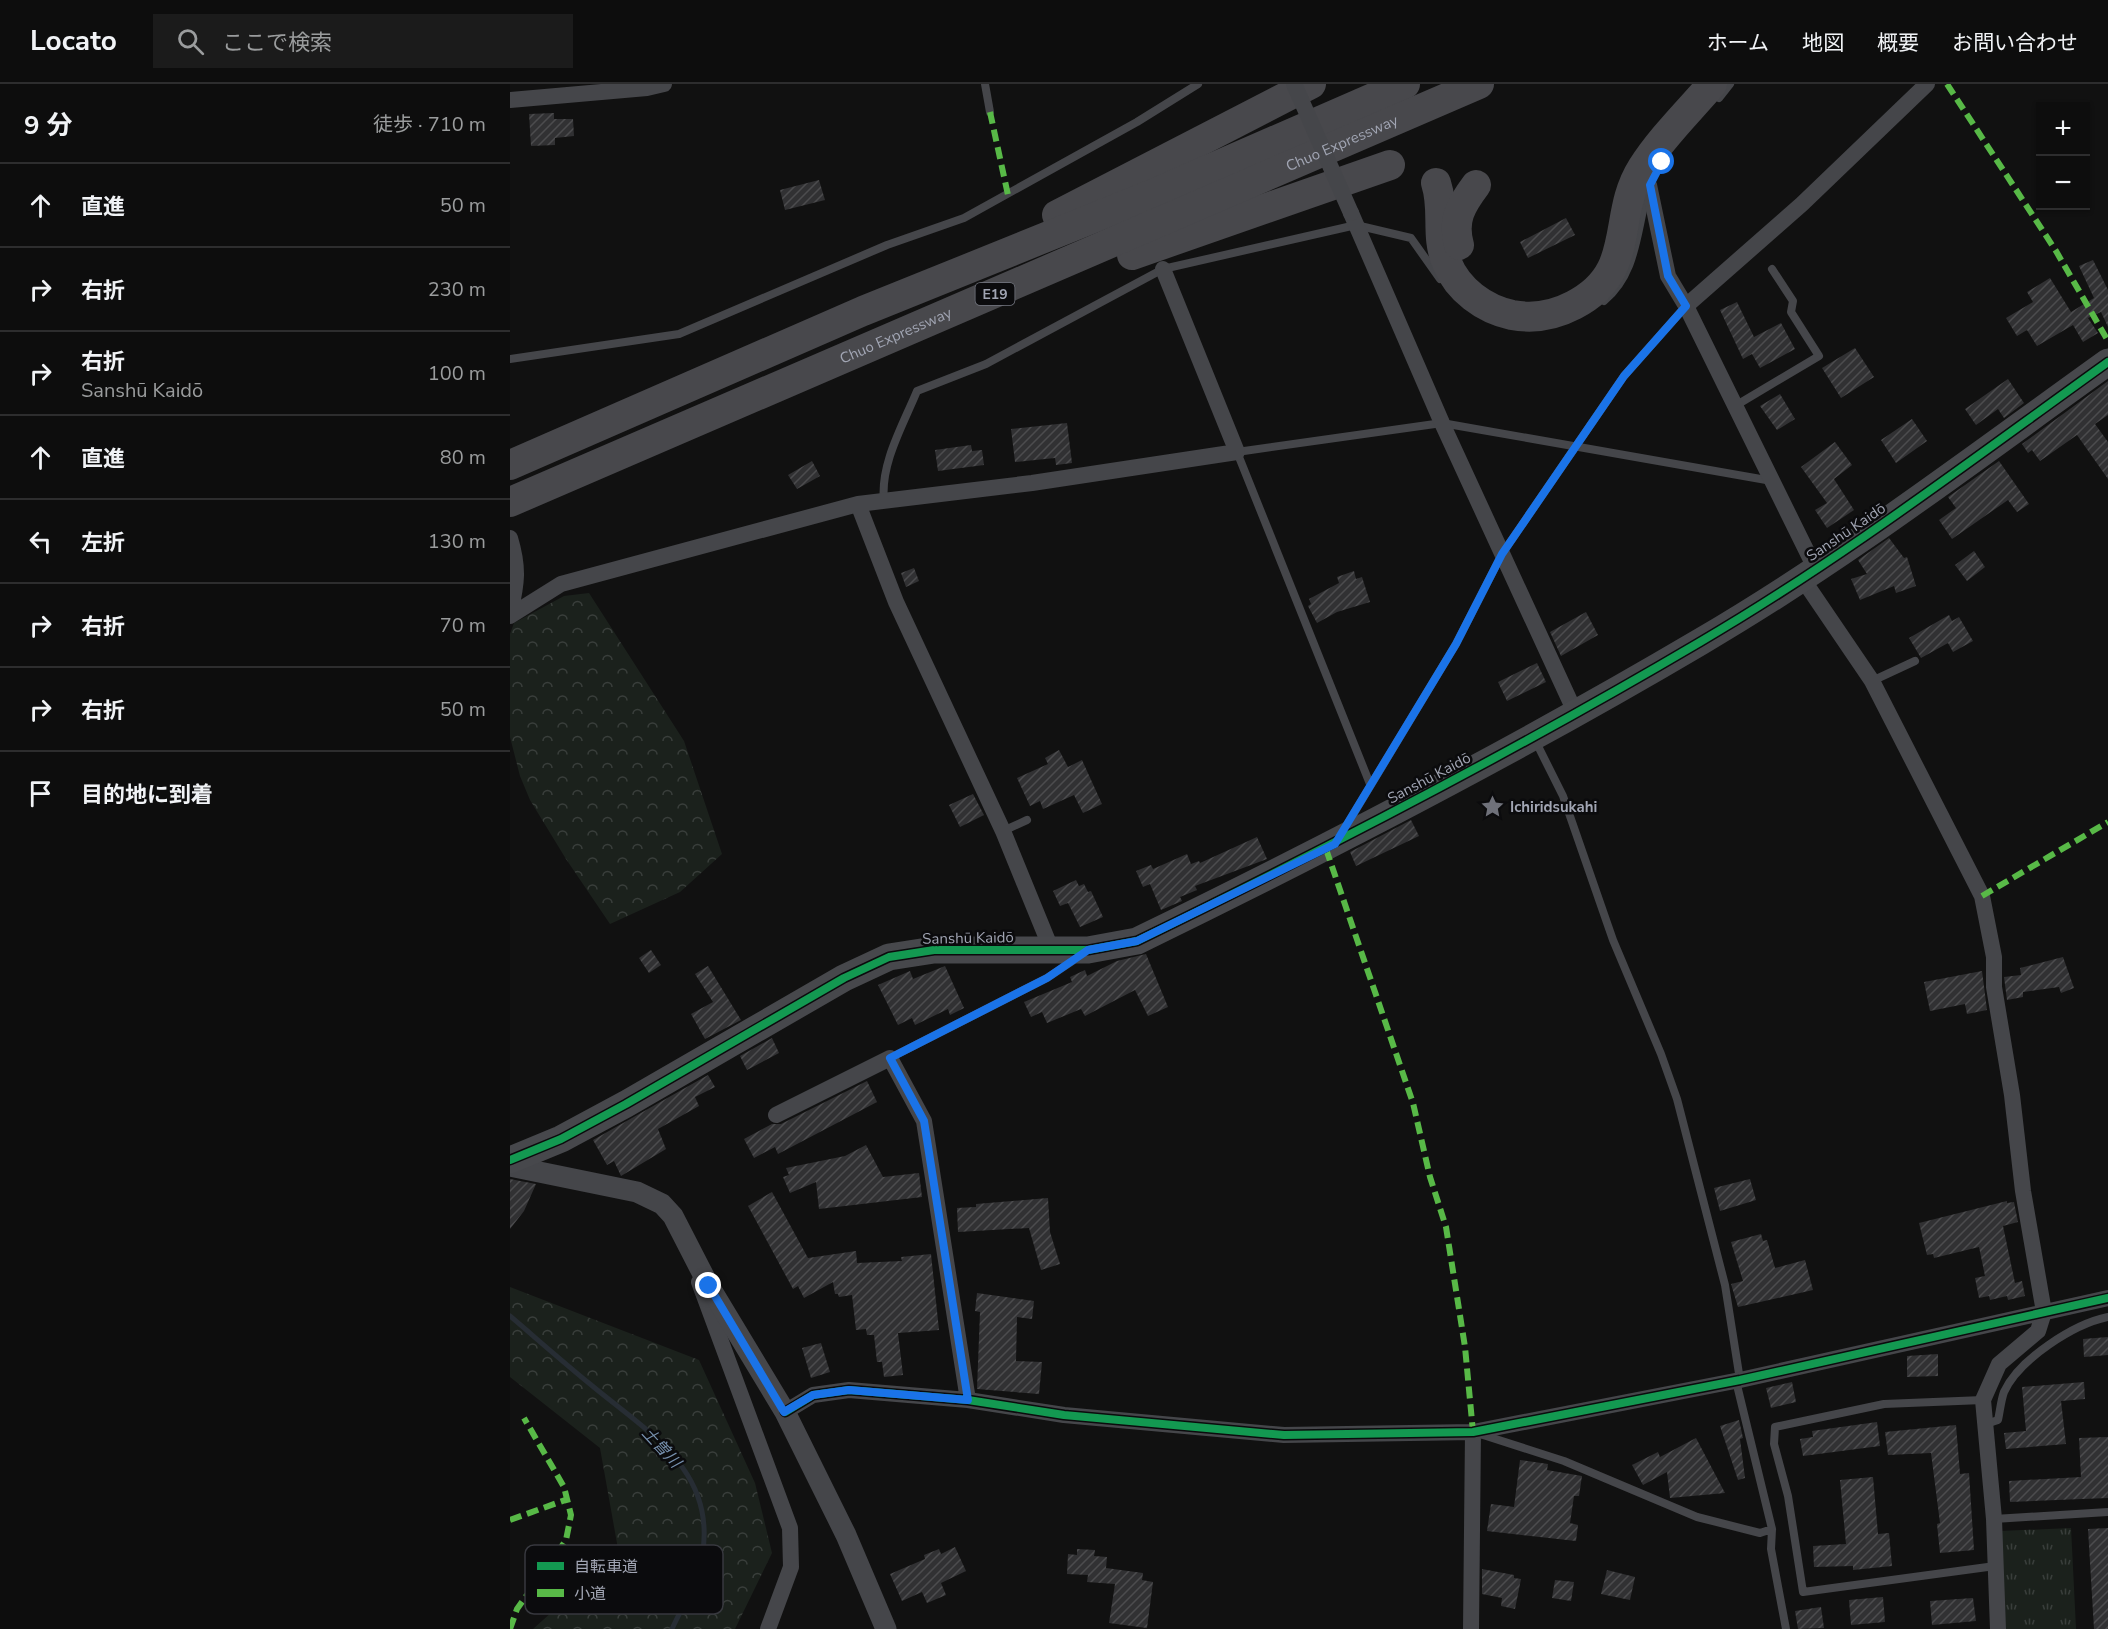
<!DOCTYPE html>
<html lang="ja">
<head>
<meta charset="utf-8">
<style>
  :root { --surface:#0d0d0d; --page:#1b1b1b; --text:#f1f3f6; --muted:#9a9c9d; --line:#2d2d2e }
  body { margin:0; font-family:"Nunito Sans","Noto Sans JP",sans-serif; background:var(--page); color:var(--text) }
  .controls { position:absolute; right:18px; top:18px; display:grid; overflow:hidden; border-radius:0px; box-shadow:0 2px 4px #0004 }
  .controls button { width:54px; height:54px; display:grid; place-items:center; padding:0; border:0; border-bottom:2px solid var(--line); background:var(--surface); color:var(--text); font:30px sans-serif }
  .stop { position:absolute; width:18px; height:18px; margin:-14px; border:4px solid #1a73e8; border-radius:50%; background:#fff }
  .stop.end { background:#1a73e8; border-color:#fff; box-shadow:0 2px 6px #0008 }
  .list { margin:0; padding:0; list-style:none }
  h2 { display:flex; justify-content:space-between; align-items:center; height:78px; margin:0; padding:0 24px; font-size:26px }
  h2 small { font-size:20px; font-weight:400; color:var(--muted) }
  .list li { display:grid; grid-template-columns:39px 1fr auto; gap:18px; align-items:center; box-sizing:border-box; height:84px; padding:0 24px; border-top:2px solid var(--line) }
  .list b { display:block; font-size:22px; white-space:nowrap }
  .list p { margin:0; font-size:20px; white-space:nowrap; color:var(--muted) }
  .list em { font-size:20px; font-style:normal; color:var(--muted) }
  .icon { flex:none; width:33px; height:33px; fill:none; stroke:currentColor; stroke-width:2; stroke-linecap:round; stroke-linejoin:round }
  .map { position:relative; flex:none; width:1598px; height:1545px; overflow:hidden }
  header { display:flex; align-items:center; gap:36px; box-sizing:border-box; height:84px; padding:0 30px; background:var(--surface); border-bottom:2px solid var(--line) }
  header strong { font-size:28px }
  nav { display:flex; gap:33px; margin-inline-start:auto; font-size:21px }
  .search { width:420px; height:54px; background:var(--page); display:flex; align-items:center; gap:15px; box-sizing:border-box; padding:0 21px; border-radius:0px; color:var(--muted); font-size:22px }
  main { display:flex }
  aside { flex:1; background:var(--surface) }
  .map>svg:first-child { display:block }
  .forest { fill:url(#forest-crowns) }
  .park { fill:url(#park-tufts) }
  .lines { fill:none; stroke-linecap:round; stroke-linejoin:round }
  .stream { stroke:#272d34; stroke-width:5 }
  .building { fill:url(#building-hatch) }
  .service { stroke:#45464a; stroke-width:8 }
  .minor { stroke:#45464a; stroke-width:16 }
  .tertiary { stroke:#45464a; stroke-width:21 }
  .primary { stroke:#47484c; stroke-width:27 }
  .motorway { stroke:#48484c; stroke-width:30 }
  .minor-bridge { stroke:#45464a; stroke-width:16 }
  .quiet { stroke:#58b947; stroke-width:6; stroke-dasharray:12 6; stroke-linecap:butt }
  .cycleway-casing { stroke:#0b0b0d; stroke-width:11 }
  .cycleway { stroke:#139951; stroke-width:8 }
  .route { stroke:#1a73e8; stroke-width:8 }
  .labels { text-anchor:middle; stroke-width:5; stroke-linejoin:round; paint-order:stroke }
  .shield { fill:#0b0b0d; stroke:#747781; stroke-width:1.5 }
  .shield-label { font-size:14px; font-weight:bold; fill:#a1a5b3 }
  .street-label { font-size:15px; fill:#a1a5b3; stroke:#0b0b0d }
  .poi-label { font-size:15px; font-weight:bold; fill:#a1a5b3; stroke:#0b0b0d; text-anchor:start }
  .water-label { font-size:16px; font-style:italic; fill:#7791af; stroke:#0b0b0d }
  .key { fill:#0b0b0d; stroke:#38393f; stroke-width:1.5 }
  .key-label { font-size:16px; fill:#a1a5b3 }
</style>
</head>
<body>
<header>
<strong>Locato</strong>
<div class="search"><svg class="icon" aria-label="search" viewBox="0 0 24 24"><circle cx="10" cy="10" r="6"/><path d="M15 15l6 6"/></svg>ここで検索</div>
<nav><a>ホーム</a><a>地図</a><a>概要</a><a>お問い合わせ</a></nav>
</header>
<main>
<aside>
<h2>9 分<small>徒歩 · 710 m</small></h2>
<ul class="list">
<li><svg class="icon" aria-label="ahead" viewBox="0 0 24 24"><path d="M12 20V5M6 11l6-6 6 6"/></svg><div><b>直進</b></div><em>50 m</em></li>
<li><svg class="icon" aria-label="right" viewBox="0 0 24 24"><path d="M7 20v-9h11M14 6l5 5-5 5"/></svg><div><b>右折</b></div><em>230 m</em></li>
<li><svg class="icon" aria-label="right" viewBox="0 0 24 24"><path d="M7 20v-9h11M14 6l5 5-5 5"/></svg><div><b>右折</b><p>Sanshū Kaidō</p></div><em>100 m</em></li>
<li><svg class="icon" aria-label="ahead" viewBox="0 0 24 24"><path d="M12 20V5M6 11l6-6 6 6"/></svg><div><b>直進</b></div><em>80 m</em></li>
<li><svg class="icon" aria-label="left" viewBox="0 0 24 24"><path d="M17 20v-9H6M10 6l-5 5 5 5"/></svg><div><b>左折</b></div><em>130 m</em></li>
<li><svg class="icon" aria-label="right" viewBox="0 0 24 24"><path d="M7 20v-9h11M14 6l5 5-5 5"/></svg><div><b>右折</b></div><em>70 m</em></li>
<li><svg class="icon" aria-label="right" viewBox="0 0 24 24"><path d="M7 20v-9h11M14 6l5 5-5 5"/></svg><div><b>右折</b></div><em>50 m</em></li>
<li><svg class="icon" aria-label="arrive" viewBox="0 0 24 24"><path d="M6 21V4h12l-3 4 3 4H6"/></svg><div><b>目的地に到着</b></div></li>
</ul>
</aside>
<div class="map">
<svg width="1598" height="1545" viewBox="0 0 1598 1545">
  <defs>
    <pattern id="forest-crowns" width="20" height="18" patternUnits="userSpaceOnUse" patternTransform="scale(1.5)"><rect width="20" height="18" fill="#1b211c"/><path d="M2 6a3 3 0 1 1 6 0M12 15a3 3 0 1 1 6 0" fill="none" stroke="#393e3b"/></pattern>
    <pattern id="park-tufts" width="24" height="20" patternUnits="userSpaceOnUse" patternTransform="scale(1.5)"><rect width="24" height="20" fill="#1b211c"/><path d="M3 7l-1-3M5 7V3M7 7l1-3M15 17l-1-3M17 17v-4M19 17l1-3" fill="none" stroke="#393e3b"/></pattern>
    <pattern id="building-hatch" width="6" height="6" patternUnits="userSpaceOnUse" patternTransform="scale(1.5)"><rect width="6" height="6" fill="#313133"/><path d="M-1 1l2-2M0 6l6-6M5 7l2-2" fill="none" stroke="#4c4c4e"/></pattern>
  </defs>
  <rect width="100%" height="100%" fill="#111"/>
  <path class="forest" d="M 79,509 L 174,657 L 212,770 L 170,808 L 100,840 L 56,775 L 20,716 L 10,692 L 0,653 L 0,550 L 4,539 L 54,512 Z
    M 0,1203 L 189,1276 L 245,1399 L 262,1469 L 225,1545 L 23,1545 L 52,1519 L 110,1476 L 90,1364 L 0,1293 Z"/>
  <path class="park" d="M 1561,1444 L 1566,1545 L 1495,1545 L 1490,1447 Z"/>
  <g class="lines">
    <path class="stream" d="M 0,1232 C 27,1255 53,1278 80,1300 C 136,1347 208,1386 192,1473 C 188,1497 172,1523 162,1545"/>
  </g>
  <path class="building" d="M 44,29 L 44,35 L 63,35 L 64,52 L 45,54 L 45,61 L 21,62 L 19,30 Z
    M 309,96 L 315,116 L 275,126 L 270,106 Z
    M 1056,134 L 1065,151 L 1018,174 L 1010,158 Z
    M 1583,176 L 1598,206 L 1598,243 L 1591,228 L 1578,234 L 1588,249 L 1573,258 L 1563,241 L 1527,262 L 1517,246 L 1507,252 L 1496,234 L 1523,218 L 1517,208 L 1540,194 L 1561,228 L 1584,214 L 1569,182 Z
    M 1227,218 L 1244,253 L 1271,239 L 1285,265 L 1250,284 L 1242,270 L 1233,275 L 1210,226 Z
    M 1345,264 L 1364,293 L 1331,314 L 1312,284 Z
    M 1498,295 L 1514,319 L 1494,334 L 1488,325 L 1466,341 L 1455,325 Z
    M 1598,297 L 1598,331 L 1585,340 L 1598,358 L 1598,395 L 1567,351 L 1530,377 L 1522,366 L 1518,369 L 1512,360 Z
    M 1270,310 L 1285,335 L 1267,346 L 1250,322 Z
    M 1402,335 L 1417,357 L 1386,379 L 1371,356 Z
    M 557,339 L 562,379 L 546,381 L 545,374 L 505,378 L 501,345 Z
    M 1325,358 L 1342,381 L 1324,395 L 1344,426 L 1317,444 L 1305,426 L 1317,419 L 1291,383 Z
    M 461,361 L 462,367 L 472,366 L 474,381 L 428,387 L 425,366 Z
    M 302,377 L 310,392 L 287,405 L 278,391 Z
    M 1489,377 L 1519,420 L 1507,428 L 1498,416 L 1442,455 L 1429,436 L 1446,424 L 1438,413 Z
    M 1379,454 L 1394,474 L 1397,473 L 1406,502 L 1386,509 L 1384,502 L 1350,516 L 1341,495 L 1357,490 L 1348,476 Z
    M 1464,467 L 1475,483 L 1457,497 L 1445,481 Z
    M 404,484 L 409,497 L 396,503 L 391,489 Z
    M 844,487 L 846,495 L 852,493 L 860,518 L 827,528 L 807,539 L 798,522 L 801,520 L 799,515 L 829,499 L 827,493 Z
    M 1076,528 L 1088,551 L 1051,572 L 1040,548 Z
    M 1439,531 L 1442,537 L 1449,533 L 1463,557 L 1443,568 L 1438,559 L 1411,574 L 1399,554 Z
    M 1027,579 L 1036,598 L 997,617 L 988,598 Z
    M 549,666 L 558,683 L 572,676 L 592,720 L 573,729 L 564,711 L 533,725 L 530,717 L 520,722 L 507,694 L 538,680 L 535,674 Z
    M 463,710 L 474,731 L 450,743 L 439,721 Z
    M 901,736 L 909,752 L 846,782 L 840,768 Z
    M 747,753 L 757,775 L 685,802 L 687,806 L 670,813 L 672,817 L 651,826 L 640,800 L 633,803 L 626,787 L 641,781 L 643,785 L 677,770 L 681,780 L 689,777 L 690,779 Z
    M 566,796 L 569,802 L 574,800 L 578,808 L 581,807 L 593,833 L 570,843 L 558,819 L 550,822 L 543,807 Z
    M 141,866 L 151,881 L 139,889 L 129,874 Z
    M 636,870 L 658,923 L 638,932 L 625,906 L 575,932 L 571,925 L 537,939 L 532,928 L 521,933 L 514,918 L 562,898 L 560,893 L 575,886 L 577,892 L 607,877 Z
    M 1553,873 L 1564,904 L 1551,909 L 1549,903 L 1513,908 L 1513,913 L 1497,916 L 1494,893 L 1511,891 L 1510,884 Z
    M 198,882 L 231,936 L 195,955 L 181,930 L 203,918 L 185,890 Z
    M 435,882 L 454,924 L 440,931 L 438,925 L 405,941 L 402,934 L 388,941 L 368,901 L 400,887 L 403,895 Z
    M 1472,887 L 1477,926 L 1457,930 L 1455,920 L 1420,927 L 1414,898 Z
    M 262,954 L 269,969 L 237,986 L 230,972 Z
    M 198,991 L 205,1003 L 185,1013 L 189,1022 L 148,1045 L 156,1065 L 111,1092 L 104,1077 L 97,1081 L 83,1056 Z
    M 357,997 L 367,1018 L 268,1070 L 265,1063 L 244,1074 L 234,1055 L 262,1040 L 271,1040 Z
    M 356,1061 L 373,1093 L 409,1089 L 412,1113 L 309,1125 L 306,1098 L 280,1109 L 273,1093 L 279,1091 L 276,1084 L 335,1072 Z
    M 0,1095 L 26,1100 L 14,1127 L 0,1145 Z
    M 1240,1095 L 1246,1116 L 1210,1127 L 1204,1104 Z
    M 262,1108 L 298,1174 L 346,1167 L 347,1179 L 392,1177 L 391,1173 L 421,1170 L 429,1246 L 388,1249 L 393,1291 L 374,1293 L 372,1278 L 367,1278 L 364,1251 L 357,1251 L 356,1245 L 346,1246 L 342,1211 L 329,1213 L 328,1210 L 325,1210 L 323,1198 L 294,1214 L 288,1202 L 283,1205 L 238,1122 Z
    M 538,1114 L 540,1148 L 550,1180 L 531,1186 L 519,1144 L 448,1148 L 447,1124 L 466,1123 L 466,1120 Z
    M 1497,1117 L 1497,1119 L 1504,1118 L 1508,1138 L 1493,1142 L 1505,1199 L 1512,1197 L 1515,1212 L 1498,1216 L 1497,1212 L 1480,1216 L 1479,1212 L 1469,1214 L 1465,1194 L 1475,1192 L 1469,1163 L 1424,1174 L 1423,1170 L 1417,1171 L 1409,1139 Z
    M 1251,1150 L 1253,1157 L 1257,1156 L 1265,1184 L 1295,1176 L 1303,1206 L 1228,1223 L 1221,1200 L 1233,1197 L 1221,1158 Z
    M 467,1209 L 524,1217 L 522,1235 L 507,1233 L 506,1277 L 532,1278 L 529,1310 L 467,1305 L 470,1228 L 465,1227 Z
    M 1598,1253 L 1598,1271 L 1574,1273 L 1573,1255 Z
    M 311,1259 L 320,1288 L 301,1294 L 292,1264 Z
    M 1428,1270 L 1428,1292 L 1397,1293 L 1397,1272 Z
    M 1282,1298 L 1286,1318 L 1261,1324 L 1256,1304 Z
    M 1574,1298 L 1575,1315 L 1551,1317 L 1556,1360 L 1496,1365 L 1494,1349 L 1516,1347 L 1512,1303 Z
    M 1229,1336 L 1233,1354 L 1230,1355 L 1235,1394 L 1228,1396 L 1210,1342 Z
    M 1367,1338 L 1370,1362 L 1293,1372 L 1290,1355 L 1303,1353 L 1302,1347 Z
    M 1446,1341 L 1450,1390 L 1459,1389 L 1464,1466 L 1430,1469 L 1427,1440 L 1430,1439 L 1421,1369 L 1378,1371 L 1375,1348 Z
    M 1598,1353 L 1598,1414 L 1500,1418 L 1499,1397 L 1571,1393 L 1569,1354 Z
    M 1186,1354 L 1215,1409 L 1160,1414 L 1157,1388 L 1133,1401 L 1122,1381 L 1148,1368 L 1150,1373 Z
    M 1010,1376 L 1038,1380 L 1037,1386 L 1072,1392 L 1069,1412 L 1064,1412 L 1060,1439 L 1068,1441 L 1066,1457 L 977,1447 L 981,1420 L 1004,1423 Z
    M 1363,1393 L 1368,1450 L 1379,1449 L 1382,1482 L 1343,1486 L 1343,1482 L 1304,1483 L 1303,1462 L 1336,1460 L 1330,1396 Z
    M 1598,1444 L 1598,1545 L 1584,1545 L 1578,1445 Z
    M 445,1463 L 456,1487 L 431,1499 L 436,1511 L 417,1519 L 412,1508 L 392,1517 L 380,1490 L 415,1475 L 414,1471 L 429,1465 L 431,1470 Z
    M 567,1465 L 585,1466 L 584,1472 L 597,1473 L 596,1484 L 633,1489 L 632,1496 L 643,1498 L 637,1544 L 599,1539 L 605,1500 L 577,1498 L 578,1491 L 557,1490 L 558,1470 L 567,1471 Z
    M 972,1485 L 1004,1491 L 1004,1494 L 1011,1495 L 1005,1525 L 991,1522 L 992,1514 L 972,1510 Z
    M 1097,1486 L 1125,1493 L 1120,1516 L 1091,1510 Z
    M 1045,1496 L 1064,1498 L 1061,1517 L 1042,1514 Z
    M 1373,1513 L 1375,1538 L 1341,1541 L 1339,1516 Z
    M 1463,1514 L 1466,1537 L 1422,1541 L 1420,1517 Z
    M 1311,1523 L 1314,1544 L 1288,1545 L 1285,1527 Z"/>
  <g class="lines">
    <path class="service" d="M 475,0 L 480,28
      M 1209,14 L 1220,0
      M 1094,217 C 1127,189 1126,149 1137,110
      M 0,275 L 169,250 L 377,161 L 454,134 L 627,38 L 688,0
      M 1225,322 L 1309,272 L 1281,228 L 1283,217 L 1262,185
      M 374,417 C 370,380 393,341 407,307 L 476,280 L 653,185 L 846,141 L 901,154 L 930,195
      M 1362,597 L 1405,577
      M 1025,656 L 1053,712 L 1103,856 L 1151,970 L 1167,1015 L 1215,1201 L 1230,1296
      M 860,700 L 727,368 L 932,339 L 1262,397
      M 835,744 L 946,560 L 992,470 L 1114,292 L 1176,222
      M 493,747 L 517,736
      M 380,974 L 537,894 L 567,874
      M 1226,1297 L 1262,1445 L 1261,1465 L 1276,1545
      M 1473,1316 L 1374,1320 L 1265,1343 L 1264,1360 L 1278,1412 L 1293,1508 L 1485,1482
      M 1476,1340 L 1488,1336 C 1490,1327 1491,1316 1494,1308 C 1509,1275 1564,1240 1598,1233
      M 970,1350 L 1054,1377 L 1187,1433 L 1250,1449 L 1262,1445
      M 1484,1435 L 1598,1428"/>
    <path class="minor" d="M 0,16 L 137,4 L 154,0
      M 1139,101 L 1158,192 L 1176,222 L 1305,484
      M 841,129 L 932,339 L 1065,628
      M 1176,222 L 1292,120 L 1417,0
      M 348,420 L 386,518 L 493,747 L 542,867
      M 0,454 C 9,484 7,499 0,529
      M 1292,494 L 1362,597 L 1472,812 L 1484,873 L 1484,903 L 1502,1011 L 1513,1107 L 1534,1228 L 1528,1247 L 1489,1280 L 1473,1316 L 1484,1435 L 1488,1545
      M 0,532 L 51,500 L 348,420 L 522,399 L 727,368 L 653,185
      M 266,1031 L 380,974 L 414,1037 L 458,1316
      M 189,1198 L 280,1444 L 281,1483 L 258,1545
      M 275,1328 L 303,1311 L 339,1306 L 458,1316 L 554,1331 L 774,1351 L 963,1348 L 1230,1296 L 1598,1214
      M 961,1545 L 963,1348"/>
    <path class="tertiary" d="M 0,1082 L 127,1108 L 152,1120 L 163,1132 L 199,1202 L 275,1328 L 336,1451 L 376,1545"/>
    <path class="primary" d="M 0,1076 L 51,1055 L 116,1020 L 334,894 L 379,873 L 424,866 L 578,866 L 627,857 C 818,764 1007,666 1190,558 C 1332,475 1464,374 1598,278"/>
    <g class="motorway">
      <path d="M 926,99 C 935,126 925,152 937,179 C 948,206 974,225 1002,231 C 1023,235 1045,231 1064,221 C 1128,188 1101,133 1132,84 C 1151,54 1179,27 1202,0"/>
      <path d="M 547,131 L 801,0"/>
      <path d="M 949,161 C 942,136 951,121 966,101"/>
      <path d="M 622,171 L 880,81"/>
      <path d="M 0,381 L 353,227 L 638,112 L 895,0"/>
      <path id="s1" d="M 0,418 L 969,0"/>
    </g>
    <path class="minor-bridge" d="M 784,0 L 841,129"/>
    <path class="quiet" d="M 1437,0 L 1546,167 L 1598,257
      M 480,28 L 498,111
      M 816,765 L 903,1019 L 920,1093 L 936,1143 L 955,1263 L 963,1348
      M 1472,812 L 1598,738
      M 0,1436 L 58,1415
      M 0,1545 L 7,1525 L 56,1456 L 61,1431 L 54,1403 L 14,1334"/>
    <defs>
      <path id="cycleway" d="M 0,1076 L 51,1055 L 116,1020 L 334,894 L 379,873 L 424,866 L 578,866 L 627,857 C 818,764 1007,666 1190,558 C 1332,475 1464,374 1598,278
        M 275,1328 L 303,1311 L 339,1306 L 458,1316 L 554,1331 L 774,1351 L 963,1348 L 1230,1296 L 1598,1214"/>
    </defs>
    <use href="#cycleway" class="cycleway-casing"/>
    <use href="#cycleway" class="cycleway"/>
  </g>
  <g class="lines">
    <path class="route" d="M 199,1202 L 274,1328 L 303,1311 L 339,1306 L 458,1316 L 414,1037 L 380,974 L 537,894 L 578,866 L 627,857 L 825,760 L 946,560 L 992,470 L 1114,292 L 1176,222 L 1158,192 L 1140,101 L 1152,78"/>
  </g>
  <defs>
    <symbol id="sight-bare" viewBox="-9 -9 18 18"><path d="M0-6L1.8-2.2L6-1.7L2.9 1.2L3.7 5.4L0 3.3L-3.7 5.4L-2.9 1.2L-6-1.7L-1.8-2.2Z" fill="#6f717a" stroke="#0b0b0d" stroke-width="2.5" paint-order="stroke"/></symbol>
  </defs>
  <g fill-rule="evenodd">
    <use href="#sight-bare" x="966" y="706" width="33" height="33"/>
  </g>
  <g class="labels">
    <rect class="shield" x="465.5" y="199" width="39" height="22" rx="4.5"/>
    <g class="shield-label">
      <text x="485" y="215">E19</text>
    </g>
    <g class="street-label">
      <text dy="5" stroke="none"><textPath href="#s1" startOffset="906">Chuo Expressway</textPath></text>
      <text dy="5" stroke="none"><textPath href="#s1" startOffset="420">Chuo Expressway</textPath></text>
      <text transform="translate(1336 448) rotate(-34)" y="5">Sanshū Kaidō</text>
      <text transform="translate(919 694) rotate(-28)" y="5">Sanshū Kaidō</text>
      <text transform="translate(458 854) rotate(-1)" y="5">Sanshū Kaidō</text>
    </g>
    <g class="poi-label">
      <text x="1000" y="728">Ichiridsukahi</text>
    </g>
    <g class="water-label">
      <text transform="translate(152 1363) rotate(47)" y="6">土曽川</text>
    </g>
  </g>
  <rect x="15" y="1461" width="198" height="69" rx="9" class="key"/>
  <rect x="27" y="1478" width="27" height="8" fill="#139951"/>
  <rect x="27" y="1505" width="27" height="8" fill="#58b947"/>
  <g class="key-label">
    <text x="64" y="1488">自転車道</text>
    <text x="64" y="1515">小道</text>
  </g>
</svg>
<div class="controls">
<button>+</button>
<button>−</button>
</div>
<div class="stop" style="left:1152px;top:78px"></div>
<div class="stop end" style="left:199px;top:1202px"></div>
</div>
</main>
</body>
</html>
